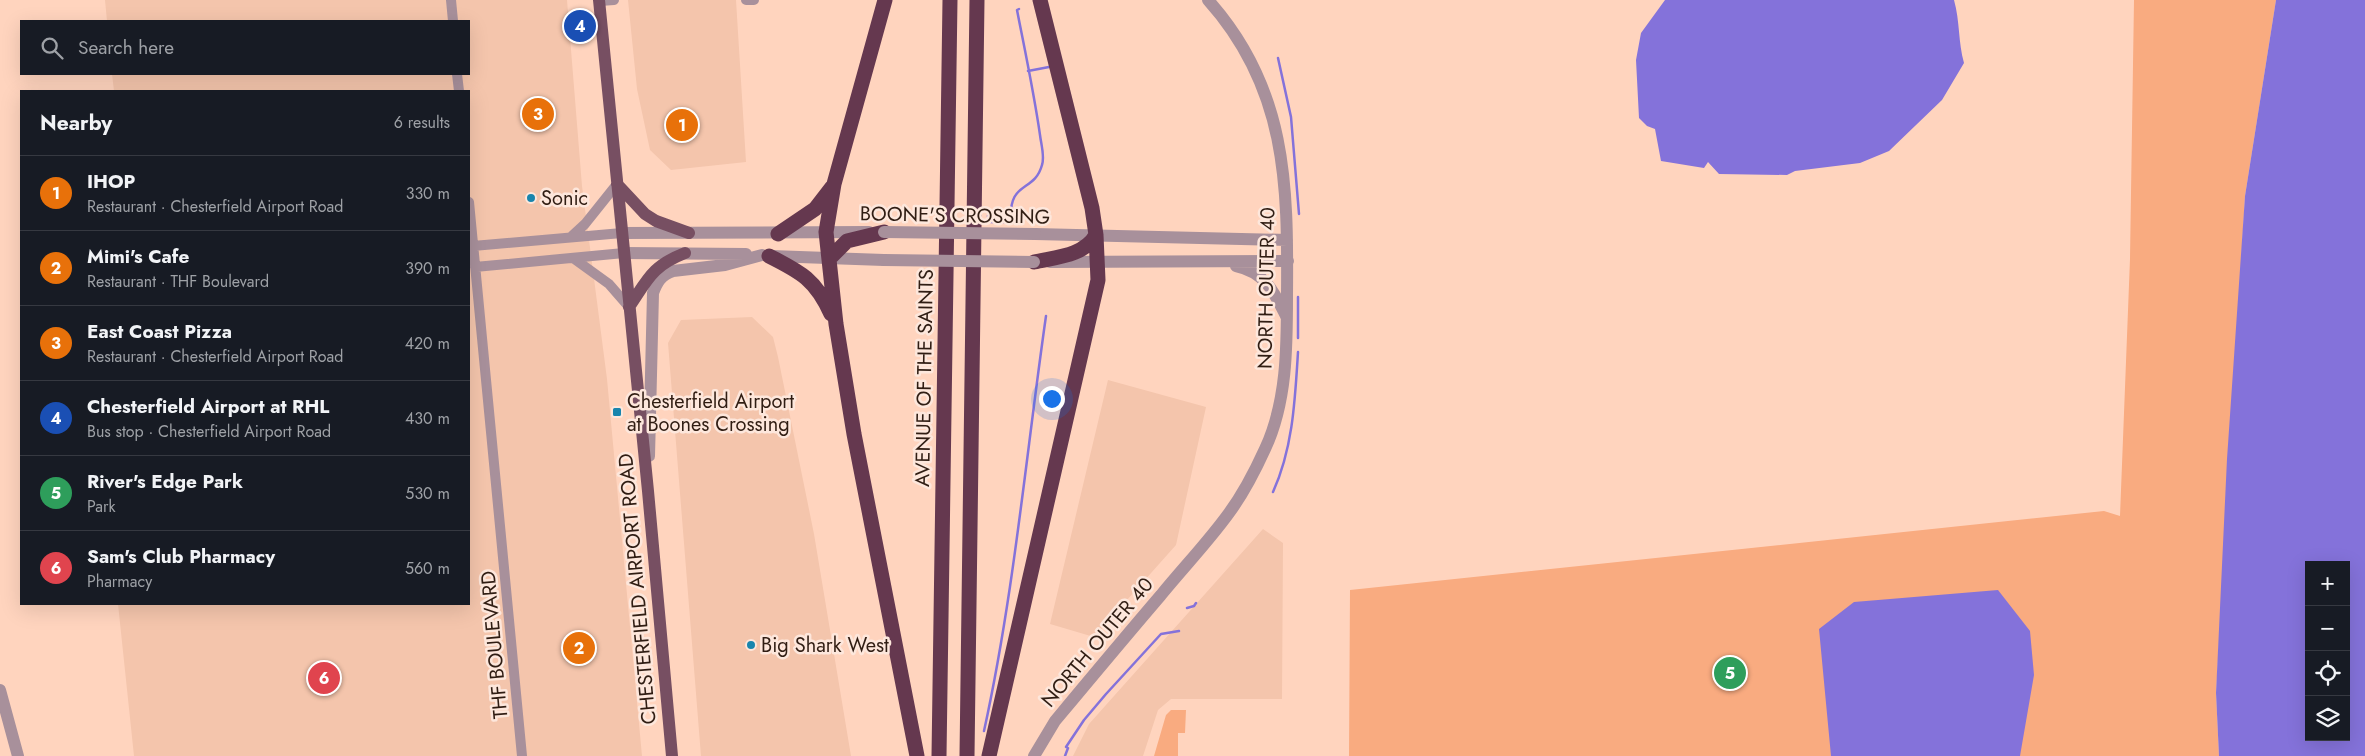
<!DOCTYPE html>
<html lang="en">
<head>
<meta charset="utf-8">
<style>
  :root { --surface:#171b24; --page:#242831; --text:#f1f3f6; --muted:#9ea1a6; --line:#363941; --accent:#1985ad }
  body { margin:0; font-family:Jost,sans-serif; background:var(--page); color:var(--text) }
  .controls { position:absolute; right:15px; bottom:15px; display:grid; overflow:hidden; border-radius:0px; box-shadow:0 5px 20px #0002 }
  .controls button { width:45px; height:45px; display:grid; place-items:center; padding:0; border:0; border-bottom:1px solid var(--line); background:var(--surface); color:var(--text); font:25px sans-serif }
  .you { position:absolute; left:1051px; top:398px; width:18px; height:18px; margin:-12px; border:4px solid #fff; border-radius:50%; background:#1a73e8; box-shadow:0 0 0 8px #1a73e833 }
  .badge { display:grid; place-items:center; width:32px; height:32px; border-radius:50%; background:var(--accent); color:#fff; font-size:16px; font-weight:700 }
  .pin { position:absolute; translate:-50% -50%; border:2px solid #fff; box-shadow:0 1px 5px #0006 }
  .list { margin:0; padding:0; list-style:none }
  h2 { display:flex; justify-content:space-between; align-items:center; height:65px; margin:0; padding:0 20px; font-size:21px }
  h2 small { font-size:16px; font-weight:400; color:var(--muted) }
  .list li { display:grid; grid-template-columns:32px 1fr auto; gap:15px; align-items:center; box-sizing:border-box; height:75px; padding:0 20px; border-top:1px solid var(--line) }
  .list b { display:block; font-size:19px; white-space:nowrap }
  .list p { margin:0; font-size:16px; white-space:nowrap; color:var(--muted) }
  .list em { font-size:16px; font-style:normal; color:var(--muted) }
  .icon { flex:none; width:28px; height:28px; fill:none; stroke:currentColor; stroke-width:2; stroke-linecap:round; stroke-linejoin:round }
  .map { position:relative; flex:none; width:2365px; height:756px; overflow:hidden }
  .search { position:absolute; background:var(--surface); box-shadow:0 5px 20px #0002; left:20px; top:20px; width:450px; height:55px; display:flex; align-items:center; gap:12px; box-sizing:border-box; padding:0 18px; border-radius:0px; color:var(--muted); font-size:19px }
  .panel { position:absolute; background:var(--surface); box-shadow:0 5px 20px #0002; left:20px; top:90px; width:450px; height:515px; border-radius:0px }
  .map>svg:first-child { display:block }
  .built { fill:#f4c5ac }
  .green { fill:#f9ab80 }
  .water { fill:#8472da; fill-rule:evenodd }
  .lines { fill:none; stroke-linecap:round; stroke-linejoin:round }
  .stream { stroke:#8472da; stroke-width:2.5 }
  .minor { stroke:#a8909b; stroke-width:10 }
  .tertiary { stroke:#a8909b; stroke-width:12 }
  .primary { stroke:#774f62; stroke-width:12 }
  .motorway { stroke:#65384f; stroke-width:15 }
  .tertiary-bridge { stroke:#a8909b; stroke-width:12 }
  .poi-dot { fill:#1985ad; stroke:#fde7dc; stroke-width:2 }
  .labels { text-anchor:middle; stroke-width:5; stroke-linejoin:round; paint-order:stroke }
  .poi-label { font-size:20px; fill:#301d13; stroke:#fde7dc; text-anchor:start }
  .street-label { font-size:20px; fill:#301d13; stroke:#fde7dc }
</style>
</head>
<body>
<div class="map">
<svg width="2365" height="756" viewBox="0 0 2365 756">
  <rect width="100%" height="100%" fill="#ffd4be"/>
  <path class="built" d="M 105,0 L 567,0 L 582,186 L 607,379 L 642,756 L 134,756 L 118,604 L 469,604 L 469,91 L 114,91 L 112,74 L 469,74 L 469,21 L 107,21 Z
    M 628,0 L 736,0 L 746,162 L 671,170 L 650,150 L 637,89 Z
    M 752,317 L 773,337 L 778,357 L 814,534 L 851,756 L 701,756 L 668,343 L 681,320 Z
    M 1108,380 L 1206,407 L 1176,545 L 1094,637 L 1050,624 Z
    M 1263,529 L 1283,543 L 1282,699 L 1171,699 L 1158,710 L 1143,756 L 1073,756 L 1089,724 Z"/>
  <path class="green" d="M 2134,0 L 2276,0 L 2245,196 L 2216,693 L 2219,756 L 1349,756 L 1350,590 L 2104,511 L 2120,516 L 2130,259 Z
    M 1171,710 L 1186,710 L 1185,733 L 1178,733 L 1178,756 L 1154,756 L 1166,715 Z"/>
  <path class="water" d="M 1665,0 L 1954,0 C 1960,21 1958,42 1964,63 L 1942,100 L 1889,151 L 1860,163 L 1795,171 L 1787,175 L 1719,174 L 1708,162 L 1704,168 L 1661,161 L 1655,129 L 1647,126 L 1639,118 L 1636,60 L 1641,33 Z
    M 2276,0 L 2365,0 L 2365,756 L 2219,756 L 2216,693 L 2227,459 L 2245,196 ZM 2309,565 L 2346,565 L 2346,737 L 2309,737 Z
    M 1998,590 L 2030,631 L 2034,675 L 2020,756 L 1831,756 L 1819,629 L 1854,602 Z"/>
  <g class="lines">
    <path class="stream" d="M 1278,58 L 1291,117 L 1299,214
      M 1028,71 L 1049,67
      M 988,216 L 989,222 L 1011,222 C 1008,179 1034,194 1042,165 C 1045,156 1041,144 1040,135 C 1034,93 1025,51 1017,10 L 1019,9
      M 1298,297 L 1298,338
      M 1273,492 C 1293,448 1295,400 1298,352
      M 1187,608 L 1194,606 L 1196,603
      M 984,731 C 1014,594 1026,455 1046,316
      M 1065,756 L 1068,748 L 1066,747 L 1084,720 L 1106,694 L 1161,634 L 1179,631"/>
    <path class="minor" d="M 451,0 L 453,21
      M 746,0 L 754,0
      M 600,1 L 614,0
      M 457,74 L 459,91
      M 469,202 L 522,756
      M 572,236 L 585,224 L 617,184
      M 473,246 L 622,233
      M 573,258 L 609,284 L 629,307
      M 475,267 L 624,253"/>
    <path class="tertiary" d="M 622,233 L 869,232
      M 1035,234 L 1287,240
      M 624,253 L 746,254
      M 771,256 L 884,260
      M 1050,262 L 1288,261
      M 1236,266 C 1265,272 1274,292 1286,316
      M 649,456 L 653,293 C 657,282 661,275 673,271 L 725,265 L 762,255
      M 0,690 L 18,756
      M 1034,756 L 1055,721 C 1090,679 1125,637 1161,595 C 1183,568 1208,542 1229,513 C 1243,494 1255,471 1265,449 C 1287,402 1287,347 1287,296 C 1288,184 1287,88 1208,0"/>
    <path class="primary" d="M 599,0 L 648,491 L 672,756
      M 617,184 L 645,214 L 656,221 L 689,233
      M 629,307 C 648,279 652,266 685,253"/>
    <path class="motorway" d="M 885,0 L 834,184 L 826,232 L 836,324 L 854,434 L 917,756
      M 778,234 L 815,209 L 832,187
      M 769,256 C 801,272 816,280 831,314
      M 829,259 L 847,241 L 884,232
      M 1034,262 C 1056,257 1084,256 1096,235
      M 939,756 L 950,0
      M 967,756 L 977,0
      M 989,756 L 1098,280 L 1096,235 L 1092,208 L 1040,0"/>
    <path class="tertiary-bridge" d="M 884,232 L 1035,234
      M 884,260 L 1034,262"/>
  </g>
  <g class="poi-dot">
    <circle cx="531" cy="198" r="5"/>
    <rect x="612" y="407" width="10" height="10" rx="2.5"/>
    <circle cx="751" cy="645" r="5"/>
  </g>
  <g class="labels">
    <g class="poi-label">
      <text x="541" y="205">Sonic</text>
      <text x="627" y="408">Chesterfield Airport<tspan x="627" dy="23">at Boones Crossing</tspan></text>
      <text x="761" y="652">Big Shark West</text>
    </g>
    <g class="street-label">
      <text transform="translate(955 215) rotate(1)" y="7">BOONE'S CROSSING</text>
      <text transform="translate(1266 288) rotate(-89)" y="7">NORTH OUTER 40</text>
      <text transform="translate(924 378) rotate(-89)" y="7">AVENUE OF THE SAINTS</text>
      <text transform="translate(637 589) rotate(-95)" y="7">CHESTERFIELD AIRPORT ROAD</text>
      <text transform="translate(1097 642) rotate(-50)" y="7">NORTH OUTER 40</text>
      <text transform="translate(494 645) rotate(-95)" y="7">THF BOULEVARD</text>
    </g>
  </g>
</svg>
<div class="controls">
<button>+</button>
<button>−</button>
<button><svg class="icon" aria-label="locate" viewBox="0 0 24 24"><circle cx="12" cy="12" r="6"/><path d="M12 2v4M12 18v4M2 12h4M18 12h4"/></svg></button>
<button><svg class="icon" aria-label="layers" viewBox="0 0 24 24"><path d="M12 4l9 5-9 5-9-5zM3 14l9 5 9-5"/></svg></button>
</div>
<div class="you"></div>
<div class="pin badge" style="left:682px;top:125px;background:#e8710a">1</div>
<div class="pin badge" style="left:579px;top:648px;background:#e8710a">2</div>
<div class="pin badge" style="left:538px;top:114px;background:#e8710a">3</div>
<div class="pin badge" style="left:580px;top:26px;background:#1a4fb4">4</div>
<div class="pin badge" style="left:1730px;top:673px;background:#2e9e5b">5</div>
<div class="pin badge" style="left:324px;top:678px;background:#e0444e">6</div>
<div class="search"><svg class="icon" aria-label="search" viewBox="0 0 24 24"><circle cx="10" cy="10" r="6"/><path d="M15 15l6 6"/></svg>Search here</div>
<section class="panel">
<h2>Nearby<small>6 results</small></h2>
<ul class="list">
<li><span class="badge" style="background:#e8710a">1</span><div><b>IHOP</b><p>Restaurant · Chesterfield Airport Road</p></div><em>330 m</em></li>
<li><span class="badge" style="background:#e8710a">2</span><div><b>Mimi's Cafe</b><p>Restaurant · THF Boulevard</p></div><em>390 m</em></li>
<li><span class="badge" style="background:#e8710a">3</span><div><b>East Coast Pizza</b><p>Restaurant · Chesterfield Airport Road</p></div><em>420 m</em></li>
<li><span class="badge" style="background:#1a4fb4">4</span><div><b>Chesterfield Airport at RHL</b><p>Bus stop · Chesterfield Airport Road</p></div><em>430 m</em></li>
<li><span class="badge" style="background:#2e9e5b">5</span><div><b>River's Edge Park</b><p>Park</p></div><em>530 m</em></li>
<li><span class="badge" style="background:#e0444e">6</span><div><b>Sam's Club Pharmacy</b><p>Pharmacy</p></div><em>560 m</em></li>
</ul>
</section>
</div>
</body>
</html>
